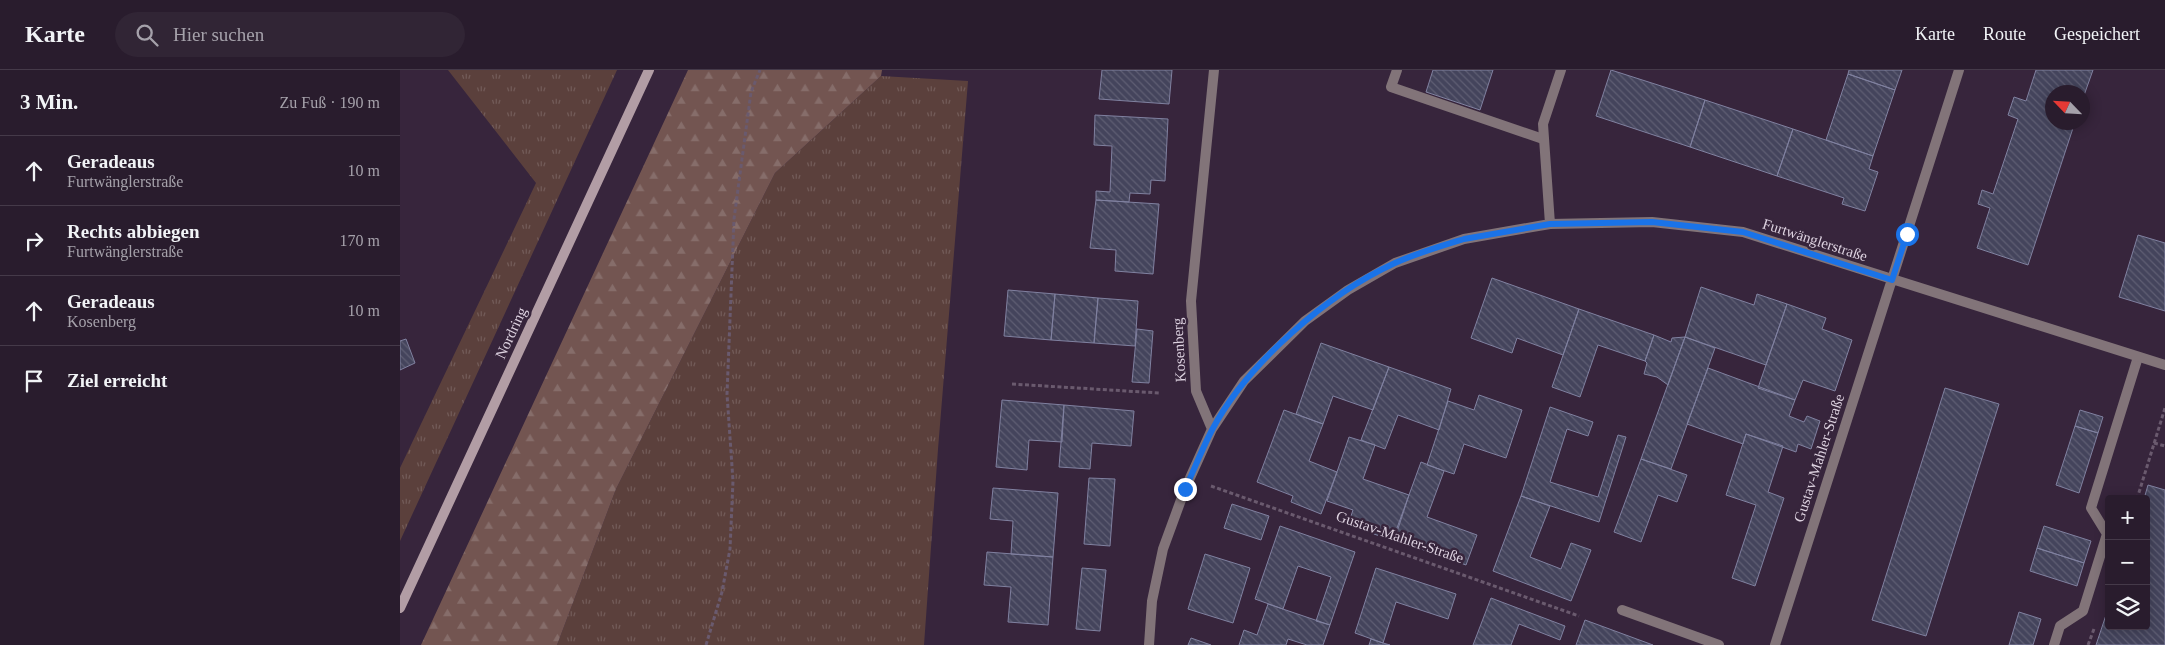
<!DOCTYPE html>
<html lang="de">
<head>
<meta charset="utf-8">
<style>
  :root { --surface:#291c2d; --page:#312535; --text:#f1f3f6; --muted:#a5a1aa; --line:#453a49 }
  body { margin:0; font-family:Georgia,serif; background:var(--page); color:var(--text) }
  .controls { position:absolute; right:15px; bottom:15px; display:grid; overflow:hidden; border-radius:5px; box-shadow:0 2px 12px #0003 }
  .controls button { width:45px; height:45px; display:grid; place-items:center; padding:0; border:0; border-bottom:1px solid var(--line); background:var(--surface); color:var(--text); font:25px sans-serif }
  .compass { position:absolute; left:1645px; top:15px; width:45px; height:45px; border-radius:50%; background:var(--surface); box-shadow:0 2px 12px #0003; rotate:295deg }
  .stop { position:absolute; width:15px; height:15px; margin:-11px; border:4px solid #1a73e8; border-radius:50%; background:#fff }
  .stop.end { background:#1a73e8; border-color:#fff; box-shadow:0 1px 5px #0008 }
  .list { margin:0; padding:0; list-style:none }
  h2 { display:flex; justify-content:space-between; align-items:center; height:65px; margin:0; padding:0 20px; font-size:21px }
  h2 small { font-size:16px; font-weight:400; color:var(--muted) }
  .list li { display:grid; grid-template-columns:32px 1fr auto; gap:15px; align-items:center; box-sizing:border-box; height:70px; padding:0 20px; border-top:1px solid var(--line) }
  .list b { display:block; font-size:19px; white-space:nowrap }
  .list p { margin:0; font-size:16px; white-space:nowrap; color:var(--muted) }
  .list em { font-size:16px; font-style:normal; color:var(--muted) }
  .icon { flex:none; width:28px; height:28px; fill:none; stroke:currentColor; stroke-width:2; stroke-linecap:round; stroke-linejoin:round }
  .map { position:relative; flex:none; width:1765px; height:575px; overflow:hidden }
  header { display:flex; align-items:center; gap:30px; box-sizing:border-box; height:70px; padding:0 25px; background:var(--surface); border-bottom:1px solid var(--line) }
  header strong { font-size:24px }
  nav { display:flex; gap:28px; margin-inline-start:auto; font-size:18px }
  .search { width:350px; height:45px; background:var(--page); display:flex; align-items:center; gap:12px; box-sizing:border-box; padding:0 18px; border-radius:28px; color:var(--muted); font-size:19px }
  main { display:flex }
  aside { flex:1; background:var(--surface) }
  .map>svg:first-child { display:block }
  .grass { fill:url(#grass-tufts) }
  .forest { fill:url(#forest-firs) }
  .building { fill:url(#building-back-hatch); stroke:#8081a0 }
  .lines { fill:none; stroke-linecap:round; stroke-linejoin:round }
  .path { stroke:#6a5a6e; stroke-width:3; stroke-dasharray:4 2.5; stroke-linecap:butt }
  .lane { stroke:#827479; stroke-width:10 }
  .street { stroke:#827479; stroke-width:10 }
  .secondary { stroke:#b29da5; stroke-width:10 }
  .route { stroke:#1a73e8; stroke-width:6 }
  .labels { text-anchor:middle; stroke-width:5; stroke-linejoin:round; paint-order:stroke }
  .street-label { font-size:15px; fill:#ddd2e0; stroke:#37253c }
</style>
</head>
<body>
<header>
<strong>Karte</strong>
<div class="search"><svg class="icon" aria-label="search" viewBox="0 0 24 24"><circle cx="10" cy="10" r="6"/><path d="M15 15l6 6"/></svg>Hier suchen</div>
<nav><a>Karte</a><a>Route</a><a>Gespeichert</a></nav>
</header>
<main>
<aside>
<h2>3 Min.<small>Zu Fuß · 190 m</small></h2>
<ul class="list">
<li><svg class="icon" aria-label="ahead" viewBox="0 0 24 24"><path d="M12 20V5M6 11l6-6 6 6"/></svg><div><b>Geradeaus</b><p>Furtwänglerstraße</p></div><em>10 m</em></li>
<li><svg class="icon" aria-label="right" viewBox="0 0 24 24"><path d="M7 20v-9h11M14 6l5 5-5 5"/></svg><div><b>Rechts abbiegen</b><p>Furtwänglerstraße</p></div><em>170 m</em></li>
<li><svg class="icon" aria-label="ahead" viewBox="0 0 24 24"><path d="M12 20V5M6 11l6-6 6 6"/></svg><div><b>Geradeaus</b><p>Kosenberg</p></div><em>10 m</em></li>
<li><svg class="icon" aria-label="arrive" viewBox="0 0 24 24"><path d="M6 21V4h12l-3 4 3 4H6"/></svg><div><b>Ziel erreicht</b></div></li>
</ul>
</aside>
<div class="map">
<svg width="1765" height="575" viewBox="0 0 1765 575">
  <defs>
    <pattern id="grass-tufts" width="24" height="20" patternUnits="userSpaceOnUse" patternTransform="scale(1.25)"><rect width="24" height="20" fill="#5b403c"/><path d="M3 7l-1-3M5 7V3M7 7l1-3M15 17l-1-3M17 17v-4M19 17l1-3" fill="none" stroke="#725b58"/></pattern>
    <pattern id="forest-firs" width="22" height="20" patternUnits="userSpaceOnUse" patternTransform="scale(1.25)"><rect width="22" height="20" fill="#735551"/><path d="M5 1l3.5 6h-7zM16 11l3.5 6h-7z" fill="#866d6a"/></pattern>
    <pattern id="building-back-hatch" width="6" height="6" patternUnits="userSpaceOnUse" patternTransform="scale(1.25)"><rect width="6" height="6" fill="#44445c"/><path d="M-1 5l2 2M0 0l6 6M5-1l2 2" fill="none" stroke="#5f5e73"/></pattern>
  </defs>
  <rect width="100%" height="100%" fill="#37253c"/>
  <path class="grass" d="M 48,0 L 217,0 L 0,471 L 0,398 L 136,113 Z
    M 481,6 L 568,11 L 538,379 L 524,575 L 157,575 L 216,419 L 375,103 Z"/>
  <path class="forest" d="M 288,0 L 482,0 L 481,6 L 375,103 L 216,419 L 157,575 L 21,575 Z"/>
  <path class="building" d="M 702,0 L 772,0 L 769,34 L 699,29 Z
    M 1033,0 L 1093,0 L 1080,40 L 1026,22 Z
    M 1211,0 L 1305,30 L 1290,77 L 1196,46 Z
    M 1449,0 L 1502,0 L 1495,20 L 1448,4 Z
    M 1636,0 L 1693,0 L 1682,31 L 1682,22 L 1652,22 L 1652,52 L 1675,52 L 1628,195 L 1577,178 L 1590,138 L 1578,134 L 1582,120 L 1593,124 L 1618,49 L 1608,45 L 1614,27 L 1626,31 Z
    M 1448,4 L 1495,20 L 1473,86 L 1426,70 Z
    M 1305,30 L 1393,59 L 1377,106 L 1290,77 Z
    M 695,45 L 768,49 L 765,111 L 751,110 L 750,124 L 730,123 L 729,132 L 696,130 L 696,121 L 710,122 L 712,76 L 694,75 Z
    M 1393,59 L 1473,86 L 1469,99 L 1478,102 L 1465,141 L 1442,134 L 1444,128 L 1377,106 Z
    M 696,130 L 759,134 L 753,204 L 715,201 L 716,180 L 690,178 Z
    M 1738,165 L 1765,173 L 1765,241 L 1719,227 Z
    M 1092,208 L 1179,239 L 1163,285 L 1117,268 L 1112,283 L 1071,268 Z
    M 1301,217 L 1354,235 L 1357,224 L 1387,234 L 1366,295 L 1285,267 Z
    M 608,220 L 655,224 L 651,270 L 604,266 Z
    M 655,224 L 698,228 L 694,273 L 651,270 Z
    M 698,228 L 738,231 L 735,276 L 694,273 Z
    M 1387,234 L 1426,248 L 1422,259 L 1452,270 L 1435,321 L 1403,310 L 1395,330 L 1358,318 Z
    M 1179,239 L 1254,265 L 1245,291 L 1198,275 L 1180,327 L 1152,317 Z
    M 737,259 L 753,261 L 749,313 L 732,312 Z
    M 1254,265 L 1271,272 L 1272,268 L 1285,267 L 1268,315 L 1257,307 L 1244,304 L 1247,293 L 1245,291 Z
    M 1285,267 L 1315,278 L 1271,399 L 1241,389 Z
    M 6,269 L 15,293 L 0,300 L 0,271 Z
    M 921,273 L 989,297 L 973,340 L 933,326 L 923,354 L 896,344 Z
    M 989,297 L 1051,319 L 1039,360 L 998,345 L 985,379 L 961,370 Z
    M 1308,298 L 1395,330 L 1389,346 L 1404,352 L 1407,346 L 1420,351 L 1411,379 L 1398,374 L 1396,382 L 1346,364 L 1343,374 L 1287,354 Z
    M 1545,318 L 1599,334 L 1526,566 L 1472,550 Z
    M 1079,325 L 1122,340 L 1106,388 L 1064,374 L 1054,404 L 1027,395 L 1048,331 L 1074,340 Z
    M 602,330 L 664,335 L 662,372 L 629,370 L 627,400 L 596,397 Z
    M 664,335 L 734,341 L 731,376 L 692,373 L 690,399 L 659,397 Z
    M 1150,337 L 1193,352 L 1188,366 L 1167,359 L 1150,412 L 1198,427 L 1218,365 L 1226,367 L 1199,452 L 1121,426 Z
    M 884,340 L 923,354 L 909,391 L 937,402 L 921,444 L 891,432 L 893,426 L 857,412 Z
    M 1680,340 L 1703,347 L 1698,363 L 1675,356 Z
    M 1675,356 L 1698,363 L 1679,423 L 1656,415 Z
    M 1346,364 L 1383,376 L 1368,422 L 1384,428 L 1355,516 L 1332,508 L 1356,435 L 1326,425 Z
    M 949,367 L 975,375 L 963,409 L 1009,425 L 994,471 L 948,455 L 953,440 L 927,431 Z
    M 1241,389 L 1287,405 L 1277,432 L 1258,425 L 1241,472 L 1214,462 Z
    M 1021,392 L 1044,401 L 1027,447 L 1077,465 L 1066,495 L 993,469 Z
    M 689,408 L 715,409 L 710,476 L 684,474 Z
    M 1748,415 L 1765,420 L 1765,575 L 1696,575 L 1709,536 L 1709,556 L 1746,556 L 1746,429 L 1744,429 Z
    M 593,418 L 658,423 L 653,487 L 611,484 L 613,451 L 590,449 Z
    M 1121,426 L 1150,436 L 1130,487 L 1161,499 L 1171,473 L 1191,480 L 1171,531 L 1093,501 Z
    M 832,434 L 869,446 L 861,470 L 824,458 Z
    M 880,456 L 955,482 L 930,555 L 916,551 L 931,507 L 898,496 L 883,539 L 855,529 Z
    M 1644,456 L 1691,471 L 1684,493 L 1637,478 Z
    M 1637,478 L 1684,493 L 1677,516 L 1630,501 Z
    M 587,482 L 653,487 L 648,555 L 608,552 L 611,517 L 584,515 Z
    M 805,484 L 850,498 L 833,553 L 788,539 Z
    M 682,498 L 706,500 L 700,561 L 676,559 Z
    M 976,498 L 1056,524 L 1048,549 L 996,532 L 983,573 L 955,563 Z
    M 1091,528 L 1165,556 L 1160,570 L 1119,554 L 1111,575 L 1073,575 Z
    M 868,534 L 930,555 L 923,575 L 907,575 L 888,569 L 886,575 L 839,575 L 844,560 L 857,565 Z
    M 1619,542 L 1641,549 L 1633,575 L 1609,575 Z
    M 1185,550 L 1253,575 L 1176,575 Z
    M 791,568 L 811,575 L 788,575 Z
    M 971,569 L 983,573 L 990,575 L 969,575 Z"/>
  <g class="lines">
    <path class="path" d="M 612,314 L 759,323
      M 1754,373 L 1765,376
      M 811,416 L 1179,546
      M 1737,429 L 1765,338
      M 306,575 L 322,522 L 330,479 L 333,411 L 327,324 L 334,149 L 351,22 L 360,0
      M 1688,575 L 1694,559"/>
    <path class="lane" d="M 997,0 L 991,17 L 1143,69
      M 1654,575 L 1660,556 L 1683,541 L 1707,464 L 1691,438 L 1738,287"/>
    <path class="street" d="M 1150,154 L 1143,54 L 1161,0
      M 812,359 L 796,321 L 791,231 L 814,0
      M 1222,540 L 1319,575
      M 749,575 L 752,531 L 763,479 L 785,419 L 812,359 L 844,311 L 905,251 L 948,220 L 995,193 L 1064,169 L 1150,154 L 1252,152 L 1343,162 L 1765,295
      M 1375,575 L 1559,0"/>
    <path class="secondary" d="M 0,538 L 249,0"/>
  </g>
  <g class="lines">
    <path class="route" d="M 785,419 C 794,400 802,379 812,360 C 847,294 927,224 995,193 C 1017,183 1041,176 1064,169 L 1150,154 L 1252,152 L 1343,162 L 1492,210 L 1507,164"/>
  </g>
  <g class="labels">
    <g class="street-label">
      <text transform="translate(1415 170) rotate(18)" y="5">Furtwänglerstraße</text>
      <text transform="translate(111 263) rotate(-65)" y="5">Nordring</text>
      <text transform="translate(779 280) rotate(-93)" y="5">Kosenberg</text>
      <text transform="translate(1419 388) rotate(-72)" y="5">Gustav-Mahler-Straße</text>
      <text transform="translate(1000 467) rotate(19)" y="5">Gustav-Mahler-Straße</text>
    </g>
  </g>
</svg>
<div class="controls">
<button>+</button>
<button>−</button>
<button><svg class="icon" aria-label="layers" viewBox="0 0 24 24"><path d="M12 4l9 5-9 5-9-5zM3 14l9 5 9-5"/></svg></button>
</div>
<svg class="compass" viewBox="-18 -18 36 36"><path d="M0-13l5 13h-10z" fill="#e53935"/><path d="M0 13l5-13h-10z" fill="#a5a1aa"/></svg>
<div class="stop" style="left:1507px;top:164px"></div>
<div class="stop end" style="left:785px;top:419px"></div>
</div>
</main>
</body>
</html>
